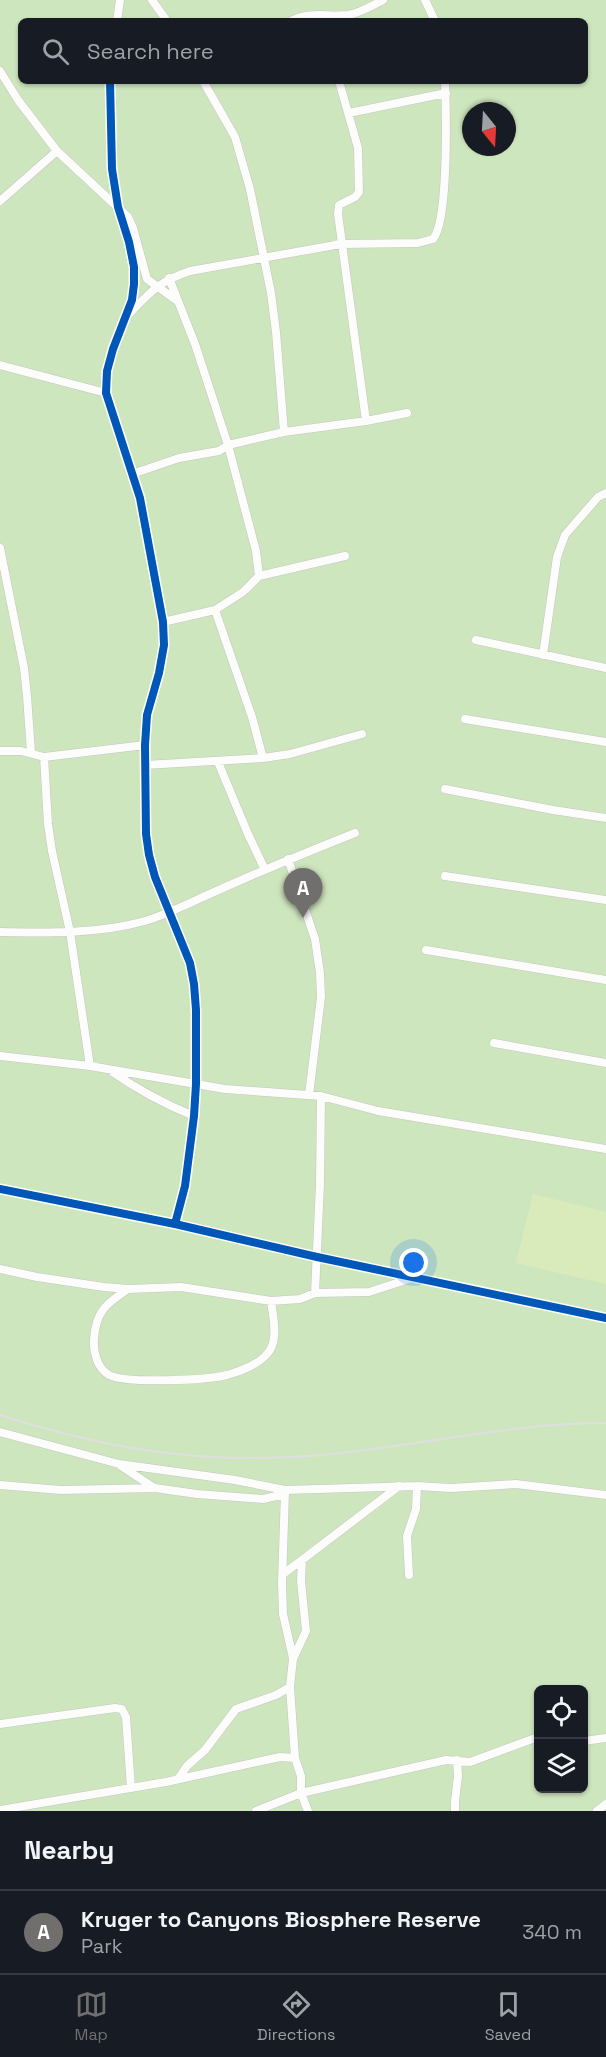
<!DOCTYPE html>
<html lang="en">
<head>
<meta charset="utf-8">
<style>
  :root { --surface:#171b24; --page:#20242c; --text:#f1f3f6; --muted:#9ea1a6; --line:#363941; --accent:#706f6e }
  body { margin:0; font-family:"Space Grotesk",sans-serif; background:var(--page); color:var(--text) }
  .controls { position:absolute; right:18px; bottom:18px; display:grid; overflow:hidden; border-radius:9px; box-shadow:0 2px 4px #0004 }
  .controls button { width:54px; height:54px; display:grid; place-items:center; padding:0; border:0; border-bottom:2px solid var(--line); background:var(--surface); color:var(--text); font:30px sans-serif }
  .compass { position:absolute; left:462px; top:102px; width:54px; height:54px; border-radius:50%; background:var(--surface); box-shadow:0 2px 4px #0004; rotate:162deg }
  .you { position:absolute; left:414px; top:1263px; width:21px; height:21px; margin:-15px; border:4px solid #fff; border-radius:50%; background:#1a73e8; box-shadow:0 0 0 9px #1a73e833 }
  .badge { display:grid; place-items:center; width:39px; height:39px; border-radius:50%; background:var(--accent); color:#fff; font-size:20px; font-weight:700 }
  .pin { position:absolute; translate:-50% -50px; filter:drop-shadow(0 2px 3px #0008) }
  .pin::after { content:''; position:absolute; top:32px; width:21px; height:18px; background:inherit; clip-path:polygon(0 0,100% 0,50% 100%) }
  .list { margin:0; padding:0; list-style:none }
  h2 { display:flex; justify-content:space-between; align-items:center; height:78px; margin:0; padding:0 24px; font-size:26px }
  h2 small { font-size:20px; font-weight:400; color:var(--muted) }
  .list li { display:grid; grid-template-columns:39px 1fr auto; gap:18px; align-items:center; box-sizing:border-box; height:84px; padding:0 24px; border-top:2px solid var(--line) }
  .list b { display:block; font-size:22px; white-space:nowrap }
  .list p { margin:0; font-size:20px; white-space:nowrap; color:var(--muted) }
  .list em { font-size:20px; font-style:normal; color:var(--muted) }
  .icon { flex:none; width:33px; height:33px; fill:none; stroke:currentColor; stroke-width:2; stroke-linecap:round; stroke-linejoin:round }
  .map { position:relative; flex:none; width:606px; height:1811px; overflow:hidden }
  .search { position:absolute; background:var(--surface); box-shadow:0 2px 4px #0004; left:18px; right:18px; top:18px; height:66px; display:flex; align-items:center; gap:15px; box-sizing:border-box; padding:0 21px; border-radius:9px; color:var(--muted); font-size:22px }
  .sheet { height:162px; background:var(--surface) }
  nav { display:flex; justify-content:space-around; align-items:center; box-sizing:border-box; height:84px; border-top:2px solid var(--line); background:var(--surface); font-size:16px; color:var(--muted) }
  nav a { display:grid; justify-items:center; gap:3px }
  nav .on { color:var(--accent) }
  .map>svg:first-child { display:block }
  .green { fill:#cee6be; fill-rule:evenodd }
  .pitch { fill:#d9eabb }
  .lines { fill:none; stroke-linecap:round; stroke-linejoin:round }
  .minor-casing { stroke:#c5c4c5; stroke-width:9 }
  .minor { stroke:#fcfcfb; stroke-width:8 }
  .rail { stroke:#dfdfe1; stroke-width:2 }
  .cycleway-casing { stroke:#fff; stroke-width:11 }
  .cycleway { stroke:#0057b8; stroke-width:8 }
</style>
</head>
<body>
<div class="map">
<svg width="606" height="1811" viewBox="0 0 606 1811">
  <rect width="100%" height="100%" fill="#ece8e4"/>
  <path class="green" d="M 0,0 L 606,0 L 606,1811 L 0,1811 ZM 21,21 L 585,21 L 585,81 L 21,81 ZM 471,111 L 507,111 L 507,147 L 471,147 ZM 538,1690 L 584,1690 L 584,1788 L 538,1788 Z"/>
  <path class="pitch" d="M 533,1194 L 606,1212 L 606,1284 L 516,1263 Z"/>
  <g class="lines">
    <defs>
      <path id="minor" d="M 152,0 L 167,21
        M 425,0 L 435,21
        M 117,21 L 120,0
        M 291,21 C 310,11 327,17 348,15 C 360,13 372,6 383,0
        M 0,71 L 18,100 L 57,151 L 128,217 L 133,228 L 147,279 L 176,300
        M 110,81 L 112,169 L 118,207 L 129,242 L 134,267 L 134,284 L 132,300 L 113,349 L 107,371 L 106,393 L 140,498 L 163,622 L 164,645 L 159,673 L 147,715 L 145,745 L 146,834 L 149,855 L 155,877 L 190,963 L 194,984 L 196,1010 L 196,1084 L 194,1116 L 185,1186 L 175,1224
        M 203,81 L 235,137 L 250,189 L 271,293 L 276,332 L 284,432
        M 339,81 L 358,148 L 359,192 L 355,197 L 339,205 L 338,214 L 366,421
        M 349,113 L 446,93
        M 0,201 L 57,151
        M 169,278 L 195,344 L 228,445 L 256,551 L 259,576
        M 129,314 C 151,291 160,281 190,271 L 341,244 L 418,243 L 433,239 C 449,221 446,109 445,81
        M 0,365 L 106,393
        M 132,474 L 179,458 L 219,451 L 228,445 L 284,432 L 366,421 L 407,413
        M 0,548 L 24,668 L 27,696 L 31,752
        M 215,610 L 252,717 L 263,758
        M 163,622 L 215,610 L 243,592 L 259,576 L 345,556
        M 476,640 L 606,668
        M 543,655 L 557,557 L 565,535 L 598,497 L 606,493
        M 465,719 L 606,742
        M 0,751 L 21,751 L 44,757 L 145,745
        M 44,757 L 48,824 L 52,851 L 70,932 L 90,1066
        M 218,762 L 248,834 L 265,870
        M 145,765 L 263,758 L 290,754 L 362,734
        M 445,789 L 553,810 L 606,818
        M 288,859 L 315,939 L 320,973 L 321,997 L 309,1095
        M 445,876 L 606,900
        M 0,932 C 48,933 98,934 145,921 C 171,913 195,900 221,889 C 265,869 310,851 355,833
        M 426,950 L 606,980
        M 494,1043 L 606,1063
        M 0,1056 L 90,1066 L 225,1089 L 321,1096 L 378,1111 L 606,1149
        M 111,1071 C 138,1090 164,1104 194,1116
        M 0,1189 L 175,1224 L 317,1257 L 606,1318
        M 0,1269 L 37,1277 L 104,1287 L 128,1289 L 181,1287 L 271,1301 L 300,1299 L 315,1293 L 369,1292 L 412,1278
        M 128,1289 C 106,1304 96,1311 94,1339 C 93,1352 97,1368 109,1375 C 127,1384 207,1380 227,1375 C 241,1371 262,1363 270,1350 C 278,1337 273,1316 271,1301
        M 315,1293 L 320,1184 L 321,1096
        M 0,1432 L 119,1464 L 235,1480 L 285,1490 L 417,1486 L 451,1488 L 516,1484 L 606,1495
        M 121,1466 L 153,1487
        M 0,1485 L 61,1490 L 155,1488 L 197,1494 L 263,1499 L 285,1494
        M 285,1492 L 282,1583 L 283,1614 L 293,1658
        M 283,1574 L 302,1560
        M 409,1575 L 407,1536 L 416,1509 L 417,1486
        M 0,1724 L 115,1708 L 122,1709 L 126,1717 L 131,1788
        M 584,1741 L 606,1738
        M 178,1779 L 187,1766 L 205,1750 L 236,1709 L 276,1695 L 290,1687
        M 0,1810 L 166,1782 L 280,1757 L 295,1758
        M 256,1811 L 301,1793 L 301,1776 L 295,1758 L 290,1687 L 293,1659 L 306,1631 L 301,1581 L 302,1560 L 399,1486
        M 308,1811 L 301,1793 L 446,1760 L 470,1762 L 538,1737
        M 455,1811 L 455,1801 L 458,1776 L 457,1760
        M 597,1811 L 606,1804"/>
    </defs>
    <use href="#minor" class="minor-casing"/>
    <use href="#minor" class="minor"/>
    <path class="rail" d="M 0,1415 C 121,1454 223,1467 349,1452 C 435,1442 519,1423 606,1423"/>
    <defs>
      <path id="cycleway" d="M 110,81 L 112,169 L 118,207 L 129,242 L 134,267 L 134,284 L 132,300 L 113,349 L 107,371 L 106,393 L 140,498 L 163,622 L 164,645 L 159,673 L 147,715 L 145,745 L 146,834 L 149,855 L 155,877 L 190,963 L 194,984 L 196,1010 L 196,1084 L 194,1116 L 185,1186 L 175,1224
        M 0,1189 L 175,1224 L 317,1257 L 606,1318"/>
    </defs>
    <use href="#cycleway" class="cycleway-casing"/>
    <use href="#cycleway" class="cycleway"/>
  </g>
</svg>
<div class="controls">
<button><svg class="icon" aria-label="locate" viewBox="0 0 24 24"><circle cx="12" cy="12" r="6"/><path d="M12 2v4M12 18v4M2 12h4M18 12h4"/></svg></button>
<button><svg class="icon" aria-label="layers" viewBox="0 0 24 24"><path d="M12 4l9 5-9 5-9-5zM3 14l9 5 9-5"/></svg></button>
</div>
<svg class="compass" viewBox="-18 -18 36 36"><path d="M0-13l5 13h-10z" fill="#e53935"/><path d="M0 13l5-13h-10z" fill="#9ea1a6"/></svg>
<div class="you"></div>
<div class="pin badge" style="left:303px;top:918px">A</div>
<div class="search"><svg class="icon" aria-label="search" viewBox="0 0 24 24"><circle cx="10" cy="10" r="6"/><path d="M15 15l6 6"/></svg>Search here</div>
</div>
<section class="sheet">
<h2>Nearby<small></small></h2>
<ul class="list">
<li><span class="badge">A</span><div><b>Kruger to Canyons Biosphere Reserve</b><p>Park</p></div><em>340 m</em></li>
</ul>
</section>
<nav>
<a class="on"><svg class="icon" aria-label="map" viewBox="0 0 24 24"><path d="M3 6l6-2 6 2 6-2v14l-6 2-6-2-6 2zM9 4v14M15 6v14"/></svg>Map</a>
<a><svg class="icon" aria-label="directions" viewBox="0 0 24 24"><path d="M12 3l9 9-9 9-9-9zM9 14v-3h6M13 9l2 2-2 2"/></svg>Directions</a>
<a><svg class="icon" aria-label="saved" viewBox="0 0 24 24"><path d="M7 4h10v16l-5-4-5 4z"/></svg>Saved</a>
</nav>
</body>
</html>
